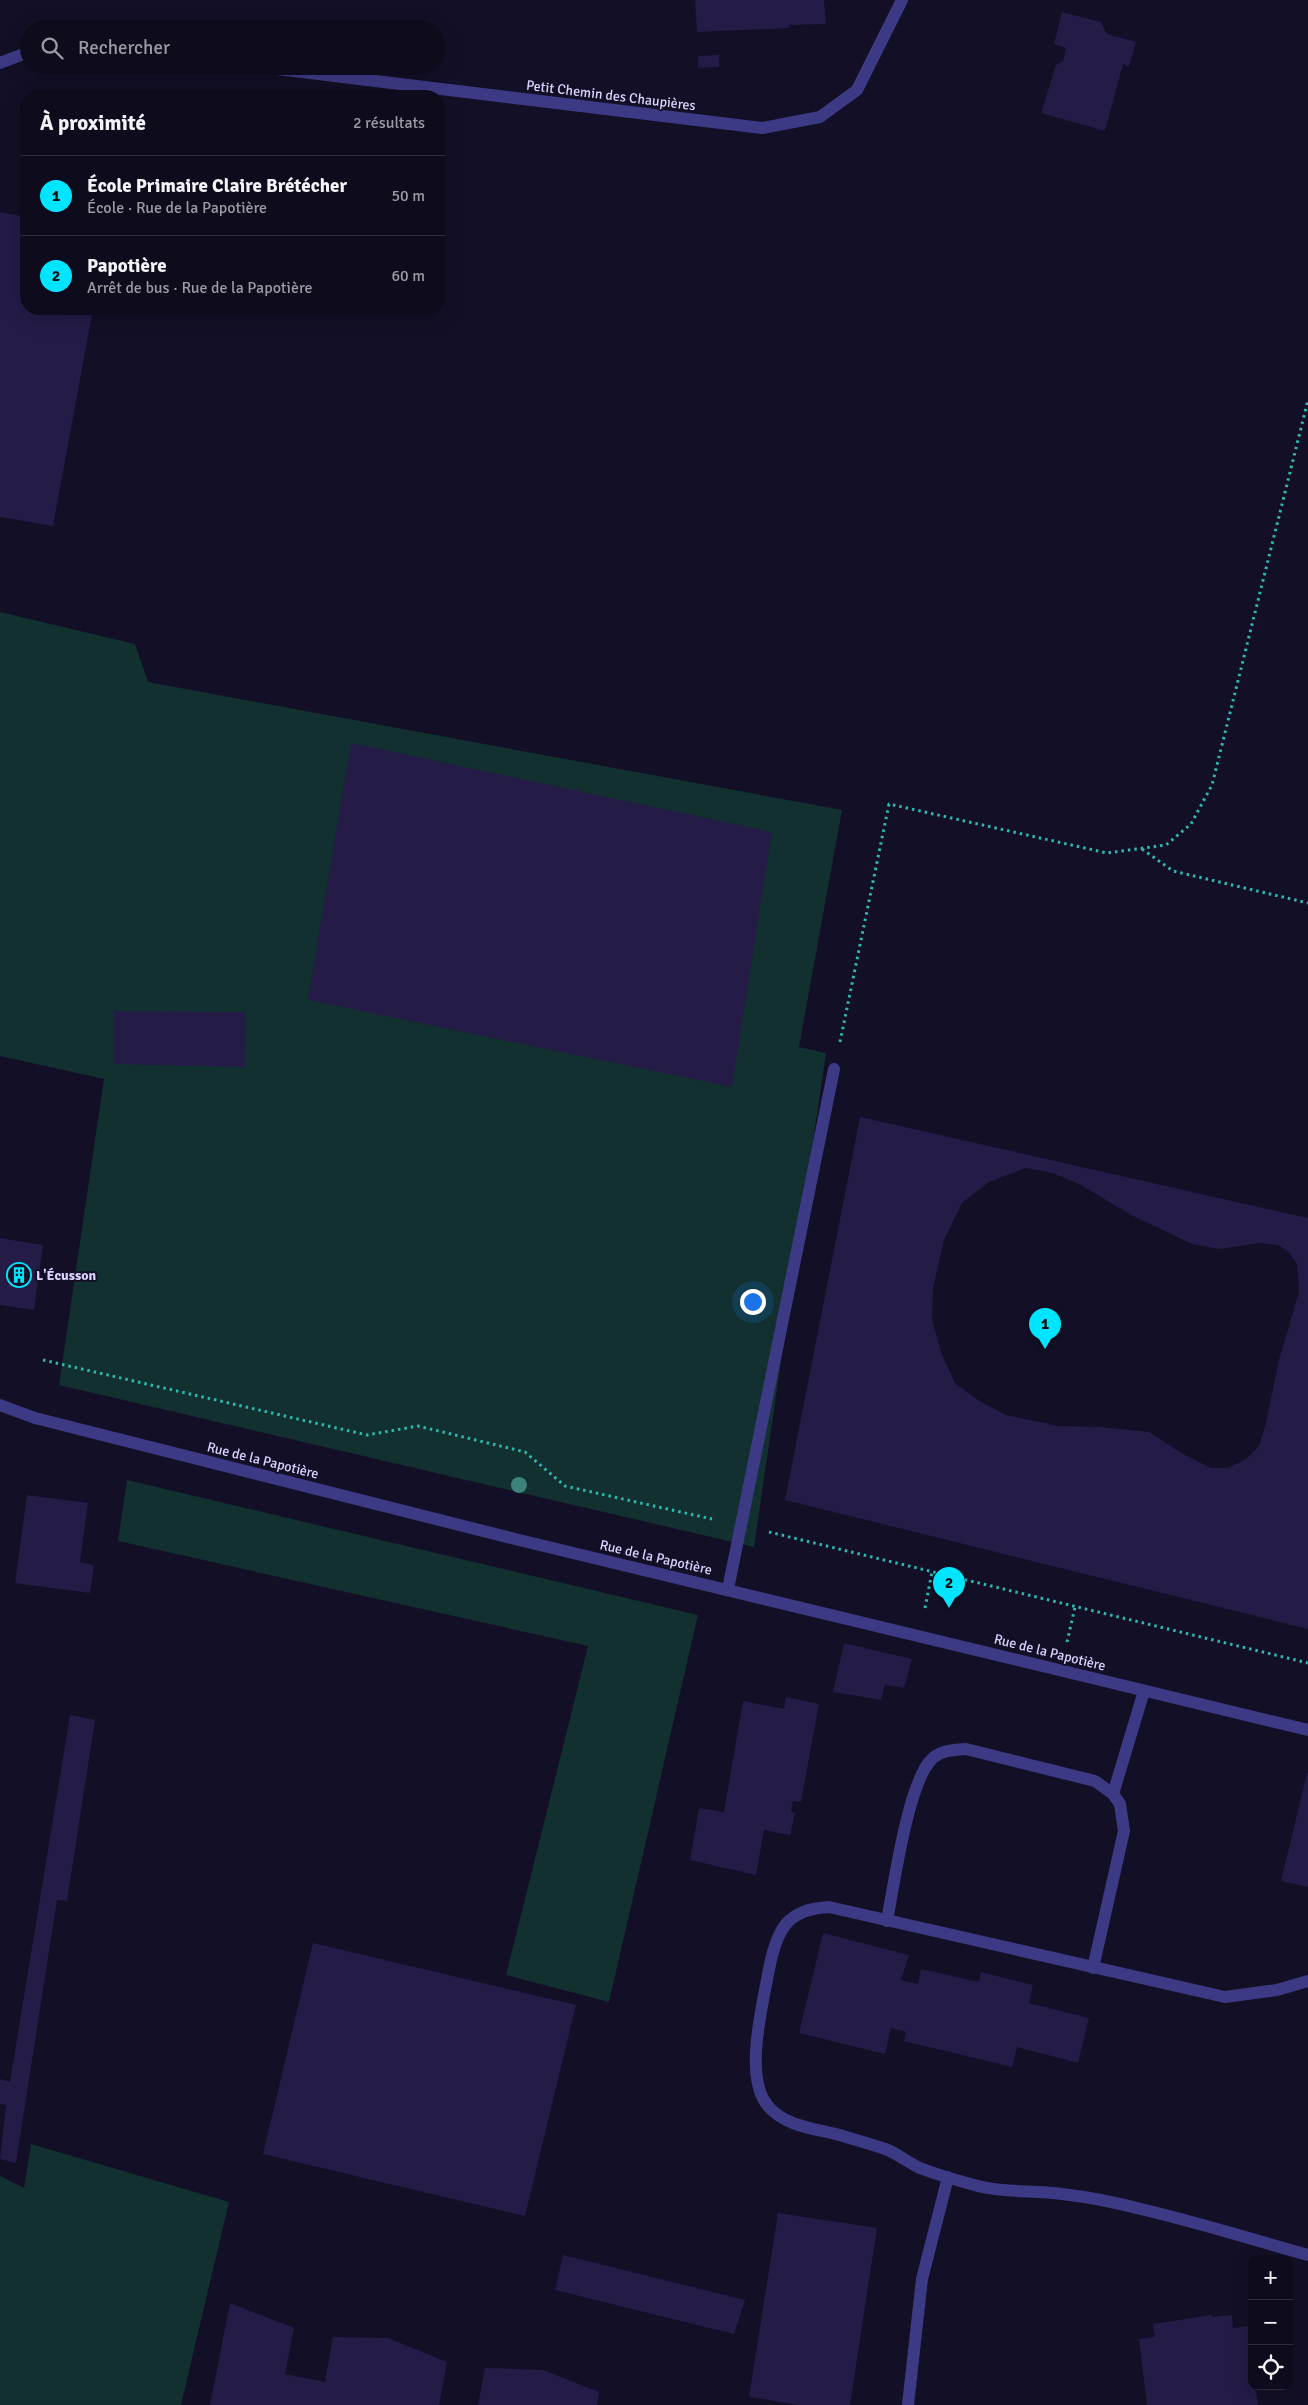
<!DOCTYPE html>
<html lang="fr">
<head>
<meta charset="utf-8">
<style>
  :root { --surface:#0e0b1c; --page:#1c1929; --text:#f1f3f6; --muted:#9b9ba3; --line:#2e2b3b; --accent:#00e5ff }
  body { margin:0; font-family:Signika,sans-serif; background:var(--page); color:var(--text) }
  .controls { position:absolute; right:15px; bottom:15px; display:grid; overflow:hidden; border-radius:10px; box-shadow:0 5px 20px #0002 }
  .controls button { width:45px; height:45px; display:grid; place-items:center; padding:0; border:0; border-bottom:1px solid var(--line); background:var(--surface); color:var(--text); font:25px sans-serif }
  .you { position:absolute; left:752px; top:1301px; width:18px; height:18px; margin:-12px; border:4px solid #fff; border-radius:50%; background:#1a73e8; box-shadow:0 0 0 8px #1a73e833 }
  .badge { display:grid; place-items:center; width:32px; height:32px; border-radius:50%; background:var(--accent); color:#111; font-size:16px; font-weight:700 }
  .pin { position:absolute; translate:-50% -41px; filter:drop-shadow(0 1px 2px #0008) }
  .pin::after { content:''; position:absolute; top:26px; width:18px; height:15px; background:inherit; clip-path:polygon(0 0,100% 0,50% 100%) }
  .list { margin:0; padding:0; list-style:none }
  h2 { display:flex; justify-content:space-between; align-items:center; height:65px; margin:0; padding:0 20px; font-size:21px }
  h2 small { font-size:16px; font-weight:400; color:var(--muted) }
  .list li { display:grid; grid-template-columns:32px 1fr auto; gap:15px; align-items:center; box-sizing:border-box; height:80px; padding:0 20px; border-top:1px solid var(--line) }
  .list b { display:block; font-size:19px; white-space:nowrap }
  .list p { margin:0; font-size:16px; white-space:nowrap; color:var(--muted) }
  .list em { font-size:16px; font-style:normal; color:var(--muted) }
  .icon { flex:none; width:28px; height:28px; fill:none; stroke:currentColor; stroke-width:2; stroke-linecap:round; stroke-linejoin:round }
  .map { position:relative; flex:none; width:1308px; height:2405px; overflow:hidden }
  .search { position:absolute; background:var(--surface); box-shadow:0 5px 20px #0002; left:20px; top:20px; width:425px; height:55px; display:flex; align-items:center; gap:12px; box-sizing:border-box; padding:0 18px; border-radius:28px; color:var(--muted); font-size:19px }
  .panel { position:absolute; background:var(--surface); box-shadow:0 5px 20px #0002; left:20px; top:90px; width:425px; height:225px; border-radius:20px }
  .map>svg:first-child { display:block }
  .green { fill:#12302f }
  .building { fill:#241b47; fill-rule:evenodd }
  .lines { fill:none; stroke-linecap:round; stroke-linejoin:round }
  .path { stroke:#2fb8b0; stroke-width:3; stroke-dasharray:2.5 4; stroke-linecap:butt }
  .service { stroke:#3d3a85; stroke-width:12 }
  .minor { stroke:#3d3a85; stroke-width:12 }
  .tertiary { stroke:#3d3a85; stroke-width:12 }
  .tree { fill:#3d827b }
  .labels { text-anchor:middle; stroke-width:4; stroke-linejoin:round; paint-order:stroke }
  .street-label { font-size:14px; fill:#d9d4ff; stroke:#130f26 }
  .poi-label { font-size:14px; font-weight:bold; fill:#d9d4ff; stroke:#130f26; text-anchor:start }
</style>
</head>
<body>
<div class="map">
<svg width="1308" height="2405" viewBox="0 0 1308 2405">
  <rect width="100%" height="100%" fill="#130f26"/>
  <path class="green" d="M 0,612 L 135,644 L 148,682 L 842,810 L 799,1047 L 826,1053 L 754,1547 L 59,1385 L 104,1079 L 0,1056 Z
    M 127,1480 L 698,1615 L 609,2002 L 506,1975 L 588,1646 L 118,1541 Z
    M 31,2144 L 229,2202 L 181,2405 L 0,2405 L 0,2176 L 24,2188 Z"/>
  <path class="building" d="M 695,0 L 824,0 L 826,24 L 789,25 L 789,28 L 697,32 Z
    M 1062,12 L 1101,22 L 1107,34 L 1136,42 L 1129,67 L 1123,64 L 1105,131 L 1041,113 L 1056,65 L 1063,61 L 1066,48 L 1054,44 Z
    M 719,55 L 719,67 L 698,68 L 698,56 Z
    M 0,212 L 26,217 L 26,309 L 93,309 L 53,526 L 0,517 Z
    M 351,743 L 772,832 L 732,1087 L 308,1000 Z
    M 114,1011 L 246,1012 L 245,1067 L 114,1064 Z
    M 860,1117 L 1308,1218 L 1308,1629 L 785,1500 ZM 1026,1168 L 1053,1173 L 1081,1185 L 1131,1215 L 1192,1244 L 1219,1249 L 1260,1243 L 1278,1245 L 1289,1252 L 1297,1264 L 1299,1292 L 1279,1360 L 1265,1427 L 1259,1446 L 1246,1459 L 1228,1468 L 1211,1468 L 1181,1453 L 1149,1432 L 1101,1427 L 1058,1426 L 1006,1415 L 978,1400 L 955,1383 L 941,1352 L 932,1320 L 933,1288 L 944,1240 L 962,1203 L 989,1182 Z
    M 0,1238 L 43,1245 L 34,1310 L 0,1305 Z
    M 27,1495 L 88,1503 L 80,1562 L 94,1565 L 90,1593 L 15,1583 Z
    M 844,1643 L 912,1659 L 904,1688 L 885,1685 L 881,1700 L 833,1692 Z
    M 786,1697 L 819,1704 L 801,1802 L 793,1801 L 791,1812 L 795,1813 L 790,1835 L 764,1830 L 756,1875 L 690,1860 L 699,1808 L 724,1812 L 743,1701 L 784,1709 Z
    M 70,1715 L 95,1720 L 67,1901 L 57,1900 L 16,2163 L 0,2159 L 6,2105 L 0,2104 L 0,2079 L 10,2082 Z
    M 1307,1773 L 1308,1773 L 1308,1887 L 1281,1881 Z
    M 823,1933 L 909,1955 L 901,1980 L 918,1984 L 921,1969 L 979,1982 L 981,1972 L 1033,1985 L 1029,2003 L 1089,2018 L 1078,2063 L 1017,2047 L 1012,2067 L 904,2041 L 906,2032 L 891,2028 L 885,2054 L 799,2033 Z
    M 313,1943 L 576,2005 L 525,2216 L 263,2154 Z
    M 778,2213 L 877,2228 L 850,2405 L 799,2405 L 749,2397 Z
    M 563,2255 L 745,2300 L 734,2334 L 555,2290 Z
    M 230,2303 L 294,2328 L 285,2374 L 325,2382 L 333,2337 L 388,2338 L 447,2362 L 439,2405 L 210,2405 Z
    M 1212,2315 L 1212,2317 L 1232,2315 L 1233,2328 L 1249,2326 L 1252,2354 L 1252,2386 L 1255,2386 L 1258,2405 L 1147,2405 L 1139,2339 L 1155,2337 L 1153,2324 Z
    M 485,2368 L 543,2370 L 599,2392 L 597,2405 L 478,2405 Z"/>
  <g class="lines">
    <path class="path" d="M 1142,849 L 1173,871 L 1308,903
      M 840,1042 L 889,804 L 1107,853 L 1166,845 L 1191,824 L 1212,785 L 1308,400
      M 43,1360 L 367,1435 L 418,1426 L 525,1452 L 565,1486 L 712,1519
      M 769,1532 L 1308,1663
      M 925,1608 L 932,1572
      M 1067,1642 L 1075,1607"/>
    <path class="service" d="M 728,1589 L 834,1069
      M 1113,1794 L 1144,1691
      M 887,1921 C 894,1884 908,1784 931,1760 C 940,1750 954,1750 966,1749 L 1095,1781 L 1113,1794 L 1120,1804 L 1124,1831 L 1093,1968
      M 1308,1981 L 1277,1990 L 1225,1997 L 829,1907 C 787,1909 777,1929 769,1969 C 763,2004 743,2077 768,2106 C 786,2128 821,2129 846,2137 C 860,2141 874,2145 888,2150 C 899,2155 909,2163 920,2168 C 938,2175 959,2181 978,2186 C 1004,2193 1034,2190 1062,2194 C 1089,2197 1118,2203 1145,2210 C 1200,2223 1254,2240 1308,2255
      M 908,2405 L 922,2279 L 948,2177"/>
    <path class="minor" d="M 0,63 L 29,52
      M 252,66 L 762,128 L 820,117 L 857,90 L 902,0"/>
    <path class="tertiary" d="M 0,1405 L 35,1418 L 515,1539 L 1308,1730"/>
  </g>
  <circle class="tree" cx="519" cy="1485" r="8"/>
  <defs>
    <symbol id="building-ring" viewBox="-11 -11 22 22"><circle r="9.5" fill="#130f26" stroke="#00e5ff" stroke-width="1.5"/><path d="M-4-6H4V6H1V3H-1V6H-4ZM-2.5-4.3h1.7v1.8h-1.7ZM.8-4.3h1.7v1.8H.8ZM-2.5-1h1.7V.8h-1.7ZM.8-1h1.7V.8H.8Z" fill="#00e5ff"/></symbol>
  </defs>
  <g fill-rule="evenodd">
    <use href="#building-ring" x="5" y="1261" width="28" height="28"/>
  </g>
  <g class="labels">
    <g class="street-label">
      <text transform="translate(611 95) rotate(7)" y="5">Petit Chemin des Chaupières</text>
      <text transform="translate(263 1460) rotate(14)" y="5">Rue de la Papotière</text>
      <text transform="translate(656 1557) rotate(13)" y="5">Rue de la Papotière</text>
      <text transform="translate(1050 1652) rotate(14)" y="5">Rue de la Papotière</text>
    </g>
    <g class="poi-label">
      <text x="36" y="1280">L'Écusson</text>
    </g>
  </g>
</svg>
<div class="controls">
<button>+</button>
<button>−</button>
<button><svg class="icon" aria-label="locate" viewBox="0 0 24 24"><circle cx="12" cy="12" r="6"/><path d="M12 2v4M12 18v4M2 12h4M18 12h4"/></svg></button>
</div>
<div class="you"></div>
<div class="pin badge" style="left:1045px;top:1349px">1</div>
<div class="pin badge" style="left:949px;top:1608px">2</div>
<div class="search"><svg class="icon" aria-label="search" viewBox="0 0 24 24"><circle cx="10" cy="10" r="6"/><path d="M15 15l6 6"/></svg>Rechercher</div>
<section class="panel">
<h2>À proximité<small>2 résultats</small></h2>
<ul class="list">
<li><span class="badge">1</span><div><b>École Primaire Claire Brétécher</b><p>École · Rue de la Papotière</p></div><em>50 m</em></li>
<li><span class="badge">2</span><div><b>Papotière</b><p>Arrêt de bus · Rue de la Papotière</p></div><em>60 m</em></li>
</ul>
</section>
</div>
</body>
</html>
